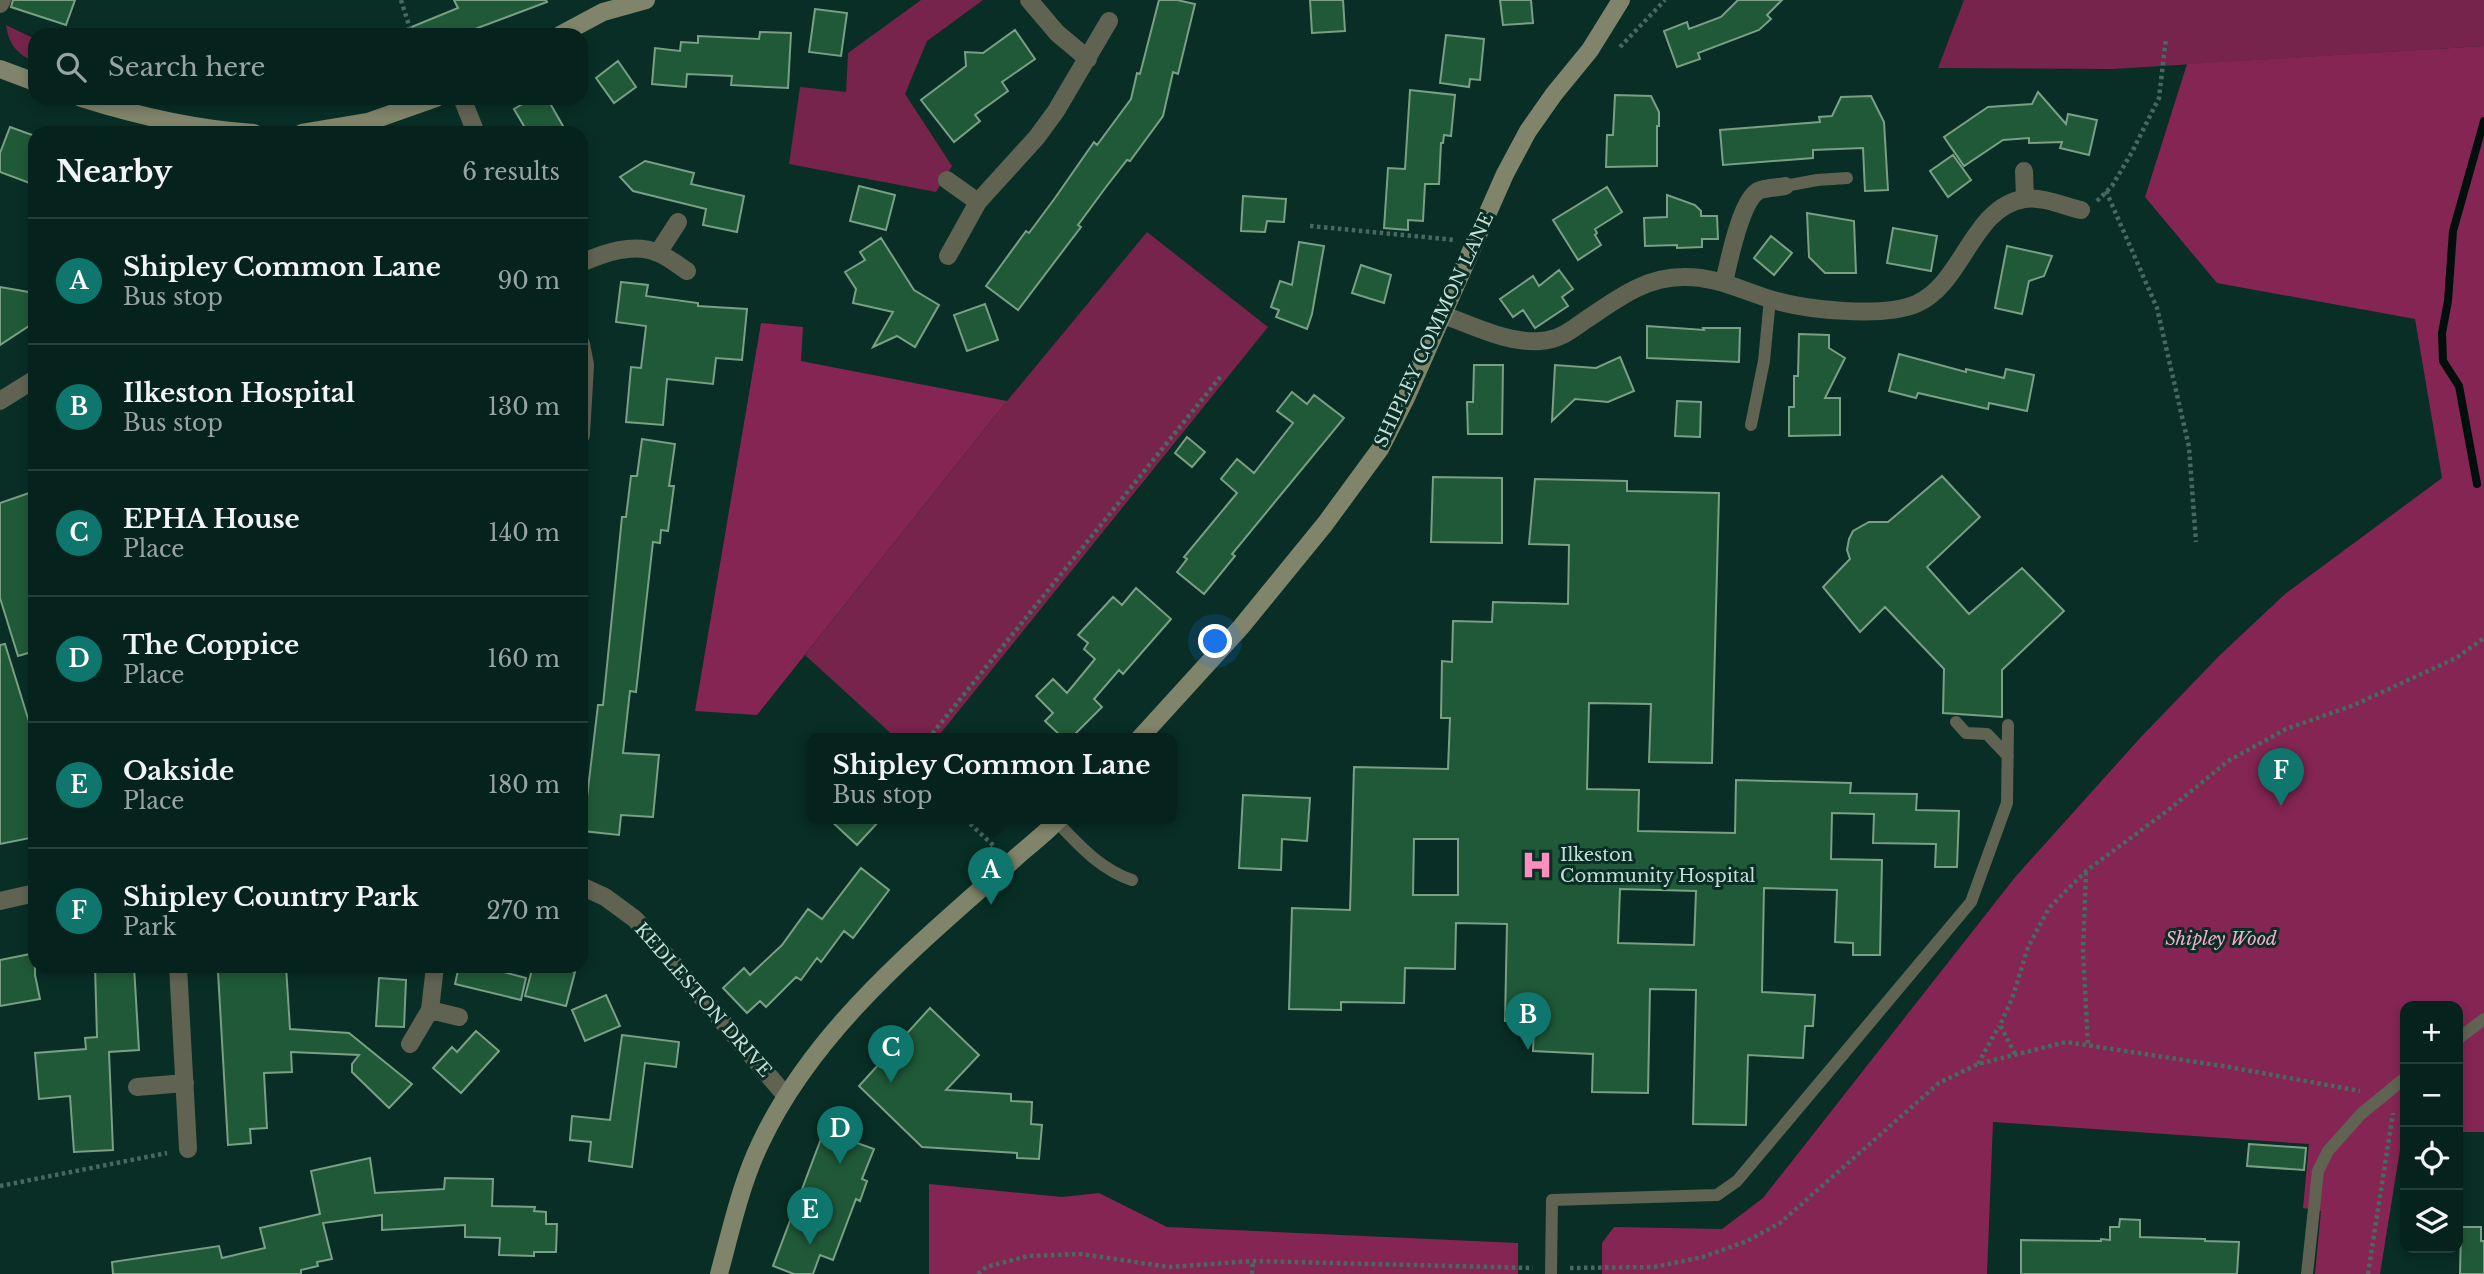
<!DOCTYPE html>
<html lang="en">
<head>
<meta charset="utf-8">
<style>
  :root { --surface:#06221c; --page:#0f2a25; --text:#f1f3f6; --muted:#98a4a3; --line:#273f3b; --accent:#0f766e }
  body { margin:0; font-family:"Libre Baskerville",serif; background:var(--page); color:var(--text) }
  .controls { position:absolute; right:21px; bottom:21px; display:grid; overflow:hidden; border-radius:14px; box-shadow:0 4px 10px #0003 }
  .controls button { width:63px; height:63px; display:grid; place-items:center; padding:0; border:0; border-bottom:2px solid var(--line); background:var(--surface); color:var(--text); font:35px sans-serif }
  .you { position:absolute; left:1216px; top:642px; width:24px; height:24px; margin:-18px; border:5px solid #fff; border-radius:50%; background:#1a73e8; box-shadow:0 0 0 10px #1a73e833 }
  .badge { display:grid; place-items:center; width:46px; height:46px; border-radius:50%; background:var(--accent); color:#fff; font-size:23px; font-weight:700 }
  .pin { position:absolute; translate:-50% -58px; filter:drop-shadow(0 2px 4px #0008) }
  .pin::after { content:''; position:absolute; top:37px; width:24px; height:21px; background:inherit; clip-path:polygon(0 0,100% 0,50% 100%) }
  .popup { position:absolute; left:806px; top:733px; width:371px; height:91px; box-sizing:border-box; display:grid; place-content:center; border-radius:14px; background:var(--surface); filter:drop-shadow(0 2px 5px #0005); font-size:23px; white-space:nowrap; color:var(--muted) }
  .popup b { font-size:26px; color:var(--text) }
  .popup::after { content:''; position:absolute; left:50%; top:100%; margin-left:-14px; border:14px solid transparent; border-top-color:var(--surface) }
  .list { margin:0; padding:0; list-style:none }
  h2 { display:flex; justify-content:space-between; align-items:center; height:91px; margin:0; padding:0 28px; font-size:30px }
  h2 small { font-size:23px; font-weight:400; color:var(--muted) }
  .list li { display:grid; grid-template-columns:46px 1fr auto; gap:21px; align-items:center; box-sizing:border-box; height:126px; padding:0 28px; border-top:2px solid var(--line) }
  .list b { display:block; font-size:26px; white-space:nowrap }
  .list p { margin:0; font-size:23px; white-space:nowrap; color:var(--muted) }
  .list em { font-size:23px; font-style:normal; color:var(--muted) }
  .icon { flex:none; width:38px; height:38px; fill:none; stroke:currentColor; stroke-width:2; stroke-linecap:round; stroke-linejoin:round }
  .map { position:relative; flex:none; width:2484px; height:1274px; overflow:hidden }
  .search { position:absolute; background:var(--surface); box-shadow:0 4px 10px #0003; left:28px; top:28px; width:560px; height:77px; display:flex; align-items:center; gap:18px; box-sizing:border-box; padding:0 24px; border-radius:21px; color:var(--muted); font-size:26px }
  .panel { position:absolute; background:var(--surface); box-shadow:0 4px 10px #0003; left:28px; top:126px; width:560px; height:847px; border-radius:21px }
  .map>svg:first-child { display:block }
  .green { fill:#77244c }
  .forest { fill:#842553 }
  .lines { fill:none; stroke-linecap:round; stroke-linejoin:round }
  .stream { stroke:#000f0b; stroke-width:8 }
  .building { fill:#205938; stroke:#799f85; stroke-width:2; fill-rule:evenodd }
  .path { stroke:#486960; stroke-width:4.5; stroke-dasharray:3.5 3.5; stroke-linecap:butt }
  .lane { stroke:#606252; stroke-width:12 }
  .street { stroke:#606252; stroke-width:18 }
  .secondary { stroke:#80846a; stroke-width:18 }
  .labels { text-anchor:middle; stroke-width:6; stroke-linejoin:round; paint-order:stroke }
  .street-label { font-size:18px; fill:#c7dfd7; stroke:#082e25 }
  .poi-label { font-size:18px; fill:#c7dfd7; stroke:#082e25; text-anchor:start }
  .park-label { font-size:18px; font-style:italic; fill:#faabc9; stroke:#082e25 }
</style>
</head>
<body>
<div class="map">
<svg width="2484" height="1274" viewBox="0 0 2484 1274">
  <rect width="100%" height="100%" fill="#082e25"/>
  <path class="green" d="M 921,0 L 983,0 L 927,41 L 905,94 L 952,166 L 936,192 L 789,164 L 800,87 L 846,92 L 848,53 Z
    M 1964,0 L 2484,0 L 2484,46 L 2113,69 L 1938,68 Z
    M 6,25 L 35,39 L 35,62 C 17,54 9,45 6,25 Z
    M 1147,232 L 1268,327 L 936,739 L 897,739 L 805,655 L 1007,401 Z"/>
  <path class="forest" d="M 2484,46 L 2484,1132 L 2458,1132 L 2458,1006 L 2405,1006 L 2405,1131 L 2403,1131 L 2380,1274 L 2315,1274 L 2321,1211 L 2303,1208 L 2309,1144 L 1993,1122 L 1987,1274 L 1602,1274 L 1602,1243 L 1614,1227 L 1722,1229 L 1763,1198 L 2016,876 L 2141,737 L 2219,656 L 2285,594 L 2442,478 L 2415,319 L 2217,283 L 2145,197 L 2187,64 Z
    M 761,323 L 803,327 L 801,361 L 1007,401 L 757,715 L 695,711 Z
    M 929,1184 L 1062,1197 L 1099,1193 L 1167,1227 L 1518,1243 L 1518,1274 L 929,1274 Z"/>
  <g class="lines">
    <path class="stream" d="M 2477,484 L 2459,386 L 2443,361 L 2442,333 L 2448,301 L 2453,231 L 2484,121"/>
  </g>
  <path class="building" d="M 13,0 L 75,0 L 66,25 L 11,7 Z
    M 454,0 L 546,0 L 547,2 L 472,30 L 474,35 L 392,35 L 458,8 Z
    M 1159,0 L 1177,0 L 1195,4 L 1178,74 L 1173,72 L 1163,116 L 1130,161 L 1127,160 L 1106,187 L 1078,225 L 1081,227 L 1018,310 L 986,286 L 1026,231 L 1029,233 L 1055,198 L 1094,142 L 1097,145 L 1131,99 L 1137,73 L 1140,74 Z
    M 1310,0 L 1343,0 L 1345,31 L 1312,33 Z
    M 1500,0 L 1531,0 L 1533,23 L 1503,25 Z
    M 1738,0 L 1782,0 L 1767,15 L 1771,19 L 1759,30 L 1698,53 L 1700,59 L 1677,67 L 1664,31 L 1687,22 L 1689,29 L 1721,17 Z
    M 815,9 L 847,13 L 841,56 L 809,52 Z
    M 1015,30 L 1035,59 L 1002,82 L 1008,91 L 975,115 L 980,121 L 954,142 L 921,100 L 966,66 L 965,52 L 983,53 Z
    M 760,32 L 791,33 L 788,88 L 731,85 L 732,76 L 687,74 L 686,87 L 652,84 L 655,48 L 680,51 L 681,42 L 698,43 L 698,36 L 759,39 Z
    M 1446,35 L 1484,39 L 1480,80 L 1470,79 L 1469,87 L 1440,83 Z
    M 618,61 L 636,87 L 614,103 L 596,78 Z
    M 1410,90 L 1455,95 L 1451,136 L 1444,135 L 1443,143 L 1441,143 L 1439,184 L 1425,184 L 1423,221 L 1408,220 L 1408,230 L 1384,228 L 1388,168 L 1405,169 Z
    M 2038,92 L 2066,124 L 2068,114 L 2097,120 L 2089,155 L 2060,148 L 2062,142 L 2029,143 L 2029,138 L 2003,140 L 1964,166 L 1944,137 L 1988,107 L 2032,104 Z
    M 1615,95 L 1651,96 L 1659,112 L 1659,126 L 1657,126 L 1657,166 L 1606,167 L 1607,135 L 1613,135 Z
    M 1871,96 L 1884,122 L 1888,190 L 1865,191 L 1863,148 L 1813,150 L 1813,158 L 1723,165 L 1720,130 L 1820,122 L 1819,117 L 1832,116 L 1841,97 Z
    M 533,98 L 547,98 L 567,133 L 528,133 L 514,109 Z
    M 10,127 L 35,136 L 35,185 L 0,172 L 0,153 Z
    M 1953,155 L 1971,180 L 1948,197 L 1930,171 Z
    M 645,161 L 694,173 L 691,184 L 744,196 L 737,232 L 703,225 L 706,209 L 633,191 L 620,177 Z
    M 859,186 L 895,195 L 886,230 L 850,221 Z
    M 1607,187 L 1622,212 L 1595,229 L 1597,233 L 1595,235 L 1601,245 L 1578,260 L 1553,220 Z
    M 1667,195 L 1695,205 L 1701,211 L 1701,216 L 1717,216 L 1718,239 L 1702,239 L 1702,247 L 1677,248 L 1677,245 L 1645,246 L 1644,218 L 1667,217 Z
    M 1243,196 L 1286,199 L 1284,222 L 1267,221 L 1265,232 L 1241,231 Z
    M 1807,213 L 1854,221 L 1856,273 L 1825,273 L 1809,257 Z
    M 1893,228 L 1937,236 L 1931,271 L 1887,263 Z
    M 1771,236 L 1792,253 L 1774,275 L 1754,258 Z
    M 881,238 L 914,290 L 939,305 L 915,347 L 897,336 L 873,347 L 893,312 L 853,303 L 856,289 L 845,272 L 865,260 L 860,252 Z
    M 1299,242 L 1324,246 L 1312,314 L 1307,329 L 1276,317 L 1279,310 L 1271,307 L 1280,281 L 1292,285 Z
    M 2007,246 L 2052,256 L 2044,276 L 2029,281 L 2022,314 L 1995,308 Z
    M 1361,265 L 1391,275 L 1384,303 L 1352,293 Z
    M 1559,270 L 1573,289 L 1562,297 L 1568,306 L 1535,328 L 1523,310 L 1513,317 L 1500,299 L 1533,276 L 1539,286 Z
    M 621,282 L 648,285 L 646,296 L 698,303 L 698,306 L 747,309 L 742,360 L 716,358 L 713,384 L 667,379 L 663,425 L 626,422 L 631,367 L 641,368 L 646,326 L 616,322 Z
    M 0,287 L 35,293 L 35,322 L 0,345 Z
    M 985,304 L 998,340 L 967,351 L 954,315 Z
    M 1647,326 L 1704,330 L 1703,328 L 1740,328 L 1739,362 L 1647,358 Z
    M 1799,334 L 1829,335 L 1829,348 L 1845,358 L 1825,398 L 1840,398 L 1840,435 L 1789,436 L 1789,407 L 1794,407 L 1794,376 L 1798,376 Z
    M 1899,354 L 1966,372 L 1966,369 L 2004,378 L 2006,369 L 2034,375 L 2027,411 L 1989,403 L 1988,409 L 1918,393 L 1916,398 L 1889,391 Z
    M 1620,357 L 1634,391 L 1608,402 L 1575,399 L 1552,421 L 1555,365 L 1596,368 Z
    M 1474,365 L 1503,365 L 1502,434 L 1468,434 L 1467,402 L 1473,402 Z
    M 1292,392 L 1307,404 L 1314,395 L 1344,418 L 1232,554 L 1235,556 L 1204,594 L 1177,572 L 1187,559 L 1184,557 L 1237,493 L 1221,479 L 1237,459 L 1254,473 L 1293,423 L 1277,411 Z
    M 1677,401 L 1701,402 L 1700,437 L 1675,436 Z
    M 1187,437 L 1205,452 L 1192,467 L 1175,453 Z
    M 642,439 L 675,444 L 669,486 L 674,486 L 668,531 L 661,530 L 660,543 L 653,542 L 636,692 L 630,691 L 623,753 L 659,755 L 653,817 L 621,815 L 619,835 L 583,831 L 598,705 L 603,705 L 622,517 L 626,517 L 631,476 L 637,476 Z
    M 1942,476 L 1980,517 L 1927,567 L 1969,614 L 2022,568 L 2064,611 L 2002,670 L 2002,717 L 1943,713 L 1944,669 L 1885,607 L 1860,632 L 1823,587 L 1850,559 L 1847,550 L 1849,539 L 1853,531 L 1869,522 L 1888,522 Z
    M 1433,477 L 1502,478 L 1502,543 L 1431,542 Z
    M 1535,479 L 1627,481 L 1627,491 L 1719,493 L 1712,763 L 1649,762 L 1651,704 L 1589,703 L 1587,789 L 1639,790 L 1638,831 L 1735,833 L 1736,780 L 1851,783 L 1850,793 L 1917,794 L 1916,810 L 1959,811 L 1957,867 L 1935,867 L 1936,844 L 1873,843 L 1874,814 L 1832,813 L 1831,859 L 1882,860 L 1880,955 L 1853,955 L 1853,943 L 1835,942 L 1837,890 L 1764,888 L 1762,992 L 1815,995 L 1813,1026 L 1805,1026 L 1803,1058 L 1748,1055 L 1746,1125 L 1693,1124 L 1696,990 L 1650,989 L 1648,1093 L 1592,1092 L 1593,1054 L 1533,1051 L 1534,1022 L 1505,1021 L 1507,924 L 1456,923 L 1455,969 L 1405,968 L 1404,1003 L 1341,1002 L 1341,1010 L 1289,1009 L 1292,908 L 1350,910 L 1354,767 L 1448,769 L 1450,718 L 1441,718 L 1442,661 L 1452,662 L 1453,621 L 1492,622 L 1493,602 L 1568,604 L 1569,545 L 1529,544 ZM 1414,839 L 1458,839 L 1458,895 L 1413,895 ZM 1620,889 L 1696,891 L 1694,945 L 1618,943 Z
    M 35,491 L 35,651 L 18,656 L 0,598 L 0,503 Z
    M 1136,588 L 1171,619 L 1123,674 L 1119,670 L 1094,699 L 1102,707 L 1070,739 L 1064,739 L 1045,721 L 1053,713 L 1036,696 L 1053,679 L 1067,693 L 1095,659 L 1084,649 L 1088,643 L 1078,635 L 1113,597 L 1122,605 Z
    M 5,644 L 31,728 L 35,728 L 35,837 L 0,844 L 0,645 Z
    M 1243,795 L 1310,798 L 1307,841 L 1282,839 L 1281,870 L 1239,868 Z
    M 829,819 L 881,819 L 857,845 Z
    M 861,868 L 889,890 L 853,938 L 844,931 L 821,962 L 817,958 L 801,980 L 796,977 L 766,1007 L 760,1001 L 747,1013 L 723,988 L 744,968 L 750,975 L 782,945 L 808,909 L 822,919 Z
    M 35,953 L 35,975 L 40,999 L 0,1006 L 0,960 Z
    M 95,966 L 134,966 L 139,1050 L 109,1052 L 113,1150 L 74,1152 L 70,1096 L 39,1099 L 35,1053 L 86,1049 L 85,1038 L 97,1037 Z
    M 220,966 L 286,966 L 290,1029 L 349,1033 L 412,1084 L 389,1108 L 352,1072 L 352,1064 L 359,1055 L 291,1052 L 292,1072 L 264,1073 L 267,1128 L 250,1129 L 251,1143 L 228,1145 L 218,972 L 220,972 Z
    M 459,966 L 481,966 L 526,978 L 521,1000 L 455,984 Z
    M 533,966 L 552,966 L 575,972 L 566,1006 L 525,996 Z
    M 379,978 L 406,980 L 404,1027 L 376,1026 Z
    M 606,995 L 620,1026 L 585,1041 L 572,1010 Z
    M 930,1008 L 979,1055 L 946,1090 L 1011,1094 L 1011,1101 L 1032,1102 L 1031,1124 L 1042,1125 L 1039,1159 L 1017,1158 L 1017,1153 L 922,1147 L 859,1086 Z
    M 476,1031 L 499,1051 L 461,1093 L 433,1068 L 452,1047 L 457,1052 Z
    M 622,1035 L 679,1042 L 676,1067 L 645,1063 L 632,1167 L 589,1161 L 591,1142 L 570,1140 L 572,1116 L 610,1120 Z
    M 824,1131 L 874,1149 L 862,1179 L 867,1181 L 860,1201 L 856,1199 L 833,1260 L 820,1255 L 813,1274 L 794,1274 L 773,1266 Z
    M 2249,1144 L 2306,1148 L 2304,1170 L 2247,1166 Z
    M 370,1158 L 375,1193 L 444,1189 L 445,1178 L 493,1179 L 492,1206 L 535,1207 L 534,1211 L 546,1212 L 546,1224 L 557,1224 L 556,1252 L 534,1252 L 534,1256 L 499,1255 L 500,1238 L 465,1237 L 465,1225 L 382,1230 L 382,1215 L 323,1223 L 332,1259 L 317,1262 L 318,1266 L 301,1270 L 301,1274 L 113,1274 L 112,1262 L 219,1246 L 222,1258 L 265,1248 L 260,1228 L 320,1214 L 311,1171 Z
    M 2120,1219 L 2140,1220 L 2140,1237 L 2205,1239 L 2205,1241 L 2239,1242 L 2237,1274 L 2021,1274 L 2021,1240 L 2101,1241 L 2101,1239 L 2110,1240 L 2110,1227 L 2119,1227 Z
    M 2461,1227 L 2481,1227 L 2481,1241 L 2484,1241 L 2484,1274 L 2460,1274 Z"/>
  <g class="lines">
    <path class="path" d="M 401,0 L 412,35
      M 1620,47 L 1665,0
      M 2106,191 L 2157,308 L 2189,447 L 2196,542
      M 2097,201 L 2112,186 L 2132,152 L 2159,98 L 2166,38
      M 1310,226 L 1455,240
      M 928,739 L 1221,376
      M 965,819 L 995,847
      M 2086,872 L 2083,952 L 2088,1045
      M 2015,1054 L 2000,1025 L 2012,999 L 2028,947 L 2049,908 L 2086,871 L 2167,811 L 2228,761 L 2286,729 L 2354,705 L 2456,658 L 2484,638
      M 1978,1064 L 1999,1026
      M 0,1186 L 167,1153
      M 1570,1268 L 1654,1267 L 1703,1257 L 1747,1241 L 1780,1223 L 1939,1083 L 1978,1064 L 2066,1042 L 2229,1067 L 2360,1091
      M 978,1274 L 986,1267 L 1028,1256 L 1081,1254 L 1169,1267 L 1253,1261 L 1533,1268
      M 1252,1274 L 1253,1261
      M 2368,1274 L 2393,1113"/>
    <path class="lane" d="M 1785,186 L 1817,180 L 1847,178
      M 1751,425 L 1764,361 L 1770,299
      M 1956,722 L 1966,733 L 1987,734 L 2008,756
      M 1057,822 C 1080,846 1100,869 1132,880
      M 2458,1039 L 2484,1019
      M 1551,1274 L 1552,1200 L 1717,1195 L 1737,1181 L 1971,902 L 2007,803 L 2008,725
      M 2307,1274 L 2318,1171 L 2328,1151 L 2361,1114 L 2405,1078"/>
    <path class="street" d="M 1029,0 L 1057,33 L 1088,59
      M 0,4 L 2,0
      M 462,98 L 476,133
      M 2024,171 L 2025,198
      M 947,180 L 978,202
      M 658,253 L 678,222
      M 948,256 L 978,202 L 1037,137 L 1056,111 L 1109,21
      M 581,263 C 604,253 634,242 658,253 C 668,257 678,265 687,271
      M 1724,282 C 1729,262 1740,202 1758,191 C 1766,187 1777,188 1785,186
      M 1443,315 C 1473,325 1508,344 1540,341 C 1559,340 1572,330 1587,319 C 1617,299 1645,277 1683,277 C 1714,276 1741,290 1770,299 C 1805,310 1882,318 1916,304 C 1963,284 1972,207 2024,199 C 2041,196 2064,206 2081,210
      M 581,344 L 585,365 L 581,435
      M 0,401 L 35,379
      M 581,886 L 605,897 L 635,919 L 786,1096
      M 0,901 L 35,893
      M 178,966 L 188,1149
      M 430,1010 L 459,1017
      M 410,1044 L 430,1010 L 435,966
      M 137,1087 L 185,1083"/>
    <path class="secondary" d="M 560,35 L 603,12 L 646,0
      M 0,69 L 35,82
      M 81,98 C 138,116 194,129 254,133
      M 302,133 L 368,122 L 436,98
      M 1139,739 L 1241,627 L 1325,524 L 1380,449 L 1405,400 L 1505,174 L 1528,131 L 1554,94 L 1590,50 L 1621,0
      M 719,1274 C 731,1230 741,1183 761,1142 C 815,1028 919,944 1011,862 C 1027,847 1044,835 1059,819"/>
  </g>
  <defs>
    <symbol id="hospital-bare" viewBox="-9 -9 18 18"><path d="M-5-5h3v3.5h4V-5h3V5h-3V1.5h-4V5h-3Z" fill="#fe8ebd" stroke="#082e25" stroke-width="2.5" paint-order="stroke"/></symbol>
  </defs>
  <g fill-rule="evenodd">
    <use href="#hospital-bare" x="1515" y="843" width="44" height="44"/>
  </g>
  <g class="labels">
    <g class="street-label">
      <text transform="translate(1434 330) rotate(-65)" y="6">SHIPLEY COMMON LANE</text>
      <text transform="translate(703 1000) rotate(49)" y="6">KEDLESTON DRIVE</text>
    </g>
    <g class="poi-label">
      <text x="1560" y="861">Ilkeston<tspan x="1560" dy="21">Community Hospital</tspan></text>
    </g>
    <g class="park-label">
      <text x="2221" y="945">Shipley Wood</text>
    </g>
  </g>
</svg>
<div class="controls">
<button>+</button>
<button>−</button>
<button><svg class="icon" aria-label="locate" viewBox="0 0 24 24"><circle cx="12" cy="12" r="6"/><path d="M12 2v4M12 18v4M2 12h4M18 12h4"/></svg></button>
<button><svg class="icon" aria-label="layers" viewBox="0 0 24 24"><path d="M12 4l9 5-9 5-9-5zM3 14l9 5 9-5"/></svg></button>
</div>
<div class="you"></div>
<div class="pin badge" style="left:991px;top:905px">A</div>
<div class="popup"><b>Shipley Common Lane</b>Bus stop</div>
<div class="pin badge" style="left:1528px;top:1050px">B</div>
<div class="pin badge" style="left:891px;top:1083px">C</div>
<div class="pin badge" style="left:840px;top:1164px">D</div>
<div class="pin badge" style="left:810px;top:1245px">E</div>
<div class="pin badge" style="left:2281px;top:806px">F</div>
<div class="search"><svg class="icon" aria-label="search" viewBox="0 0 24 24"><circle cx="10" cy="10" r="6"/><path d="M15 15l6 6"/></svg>Search here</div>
<section class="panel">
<h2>Nearby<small>6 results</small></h2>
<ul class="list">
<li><span class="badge">A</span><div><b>Shipley Common Lane</b><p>Bus stop</p></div><em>90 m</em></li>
<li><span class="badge">B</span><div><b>Ilkeston Hospital</b><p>Bus stop</p></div><em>130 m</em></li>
<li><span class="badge">C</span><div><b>EPHA House</b><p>Place</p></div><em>140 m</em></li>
<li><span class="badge">D</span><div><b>The Coppice</b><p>Place</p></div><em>160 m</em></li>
<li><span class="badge">E</span><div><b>Oakside</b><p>Place</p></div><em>180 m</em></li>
<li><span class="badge">F</span><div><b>Shipley Country Park</b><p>Park</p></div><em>270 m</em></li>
</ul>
</section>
</div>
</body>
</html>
